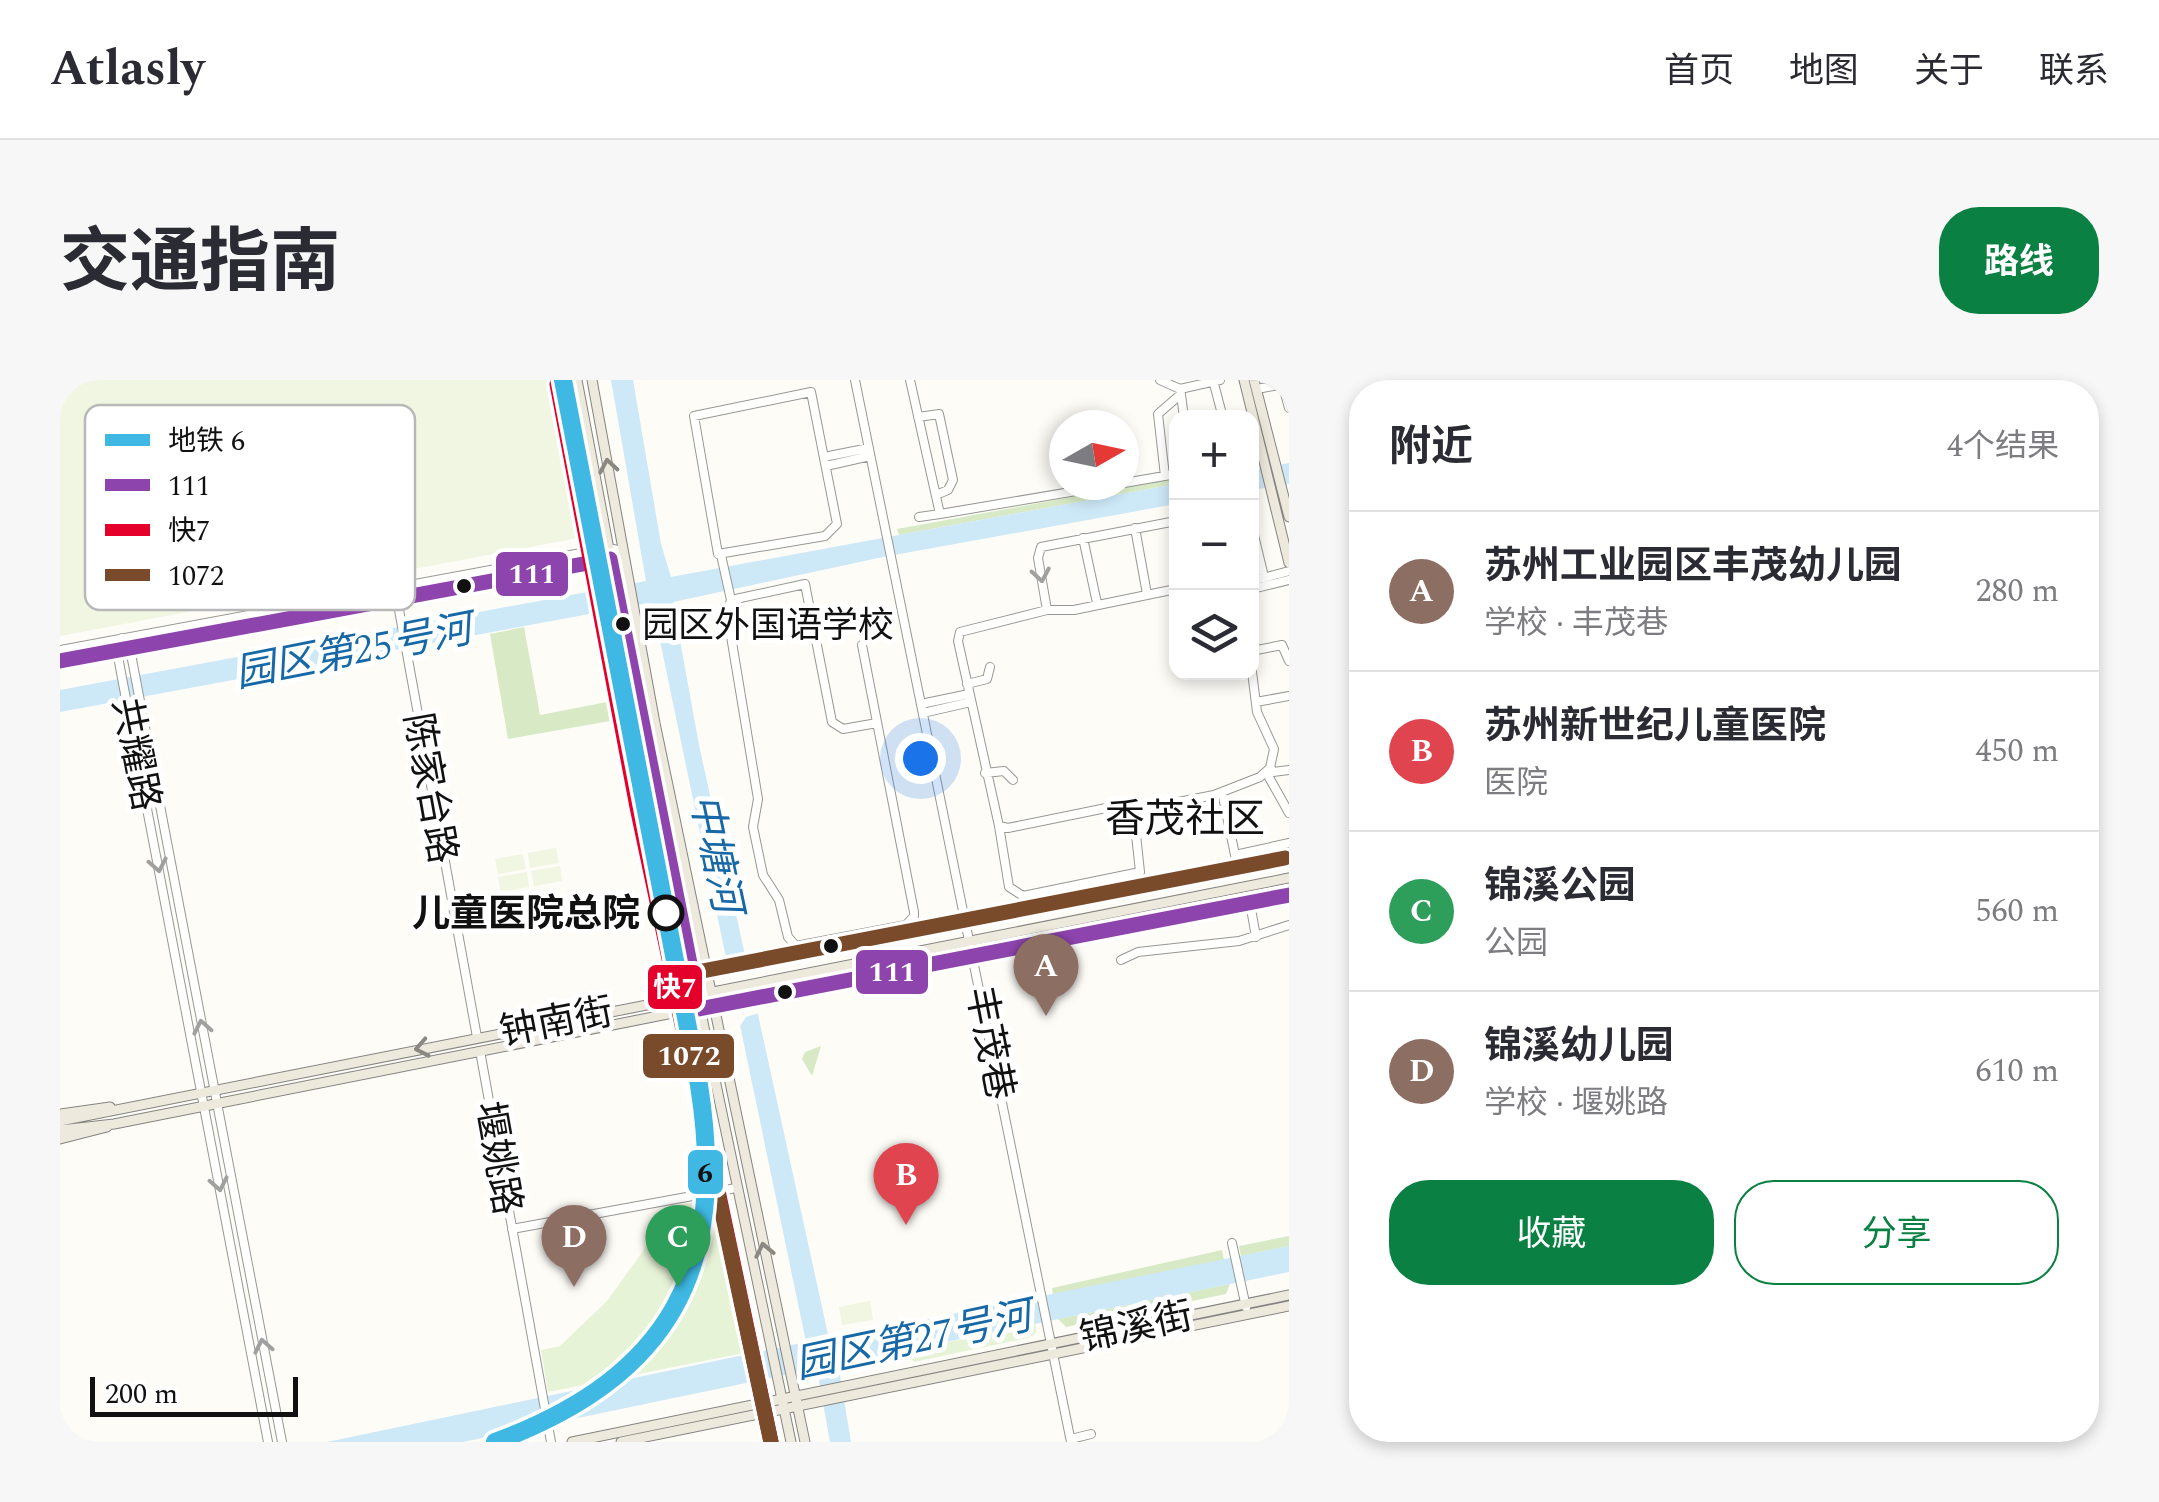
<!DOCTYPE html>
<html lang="zh">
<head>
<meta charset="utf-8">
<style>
  :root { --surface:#fff; --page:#f7f7f7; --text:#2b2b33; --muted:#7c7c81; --line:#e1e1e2; --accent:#0b8043 }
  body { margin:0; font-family:Spectral,"Noto Sans SC",serif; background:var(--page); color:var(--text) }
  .controls { position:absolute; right:30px; top:30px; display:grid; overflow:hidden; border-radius:20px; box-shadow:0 5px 15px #0003 }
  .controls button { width:90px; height:90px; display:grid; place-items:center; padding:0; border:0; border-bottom:2px solid var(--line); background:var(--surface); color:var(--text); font:50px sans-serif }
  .compass { position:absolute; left:989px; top:30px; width:90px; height:90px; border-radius:50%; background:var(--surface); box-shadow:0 5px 15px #0003; rotate:81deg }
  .scale { position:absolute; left:30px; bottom:25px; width:208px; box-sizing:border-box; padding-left:10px; border:5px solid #111; border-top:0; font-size:28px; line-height:35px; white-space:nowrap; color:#111; -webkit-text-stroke:8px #fff; paint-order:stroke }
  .you { position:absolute; left:860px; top:378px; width:35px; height:35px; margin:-25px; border:8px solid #fff; border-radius:50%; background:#1a73e8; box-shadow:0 0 0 15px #1a73e833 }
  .badge { display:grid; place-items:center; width:65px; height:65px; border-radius:50%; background:var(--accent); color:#fff; font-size:32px; font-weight:700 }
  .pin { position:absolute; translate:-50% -82px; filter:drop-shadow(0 2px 5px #0008) }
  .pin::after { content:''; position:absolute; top:52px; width:35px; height:30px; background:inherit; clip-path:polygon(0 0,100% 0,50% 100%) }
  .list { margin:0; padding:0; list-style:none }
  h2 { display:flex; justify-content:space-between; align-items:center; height:130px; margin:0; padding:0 40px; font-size:42px }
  h2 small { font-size:32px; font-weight:400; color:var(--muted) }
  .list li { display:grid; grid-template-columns:65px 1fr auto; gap:30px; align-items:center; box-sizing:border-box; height:160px; padding:0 40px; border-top:2px solid var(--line) }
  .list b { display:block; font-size:38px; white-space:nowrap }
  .list p { margin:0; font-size:32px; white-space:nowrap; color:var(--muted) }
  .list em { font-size:32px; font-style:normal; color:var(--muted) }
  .actions { display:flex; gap:20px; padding:30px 40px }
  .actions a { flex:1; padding:22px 0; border:2px solid var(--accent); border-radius:40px; text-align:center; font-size:35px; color:var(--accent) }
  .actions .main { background:var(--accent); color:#fff }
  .icon { flex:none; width:55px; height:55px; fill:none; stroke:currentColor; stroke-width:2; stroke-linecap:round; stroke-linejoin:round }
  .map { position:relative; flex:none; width:1229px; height:1062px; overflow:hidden; border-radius:40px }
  header { display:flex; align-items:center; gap:60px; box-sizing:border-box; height:140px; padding:0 50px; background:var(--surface); border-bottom:2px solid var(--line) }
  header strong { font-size:48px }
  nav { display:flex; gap:55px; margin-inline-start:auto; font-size:35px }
  .intro { display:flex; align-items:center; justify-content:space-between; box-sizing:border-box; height:240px; padding:0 60px }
  h1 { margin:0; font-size:70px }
  .button { padding:25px 45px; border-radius:40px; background:var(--accent); color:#fff; font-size:35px; font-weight:700 }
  main { display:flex; gap:60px; padding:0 60px }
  aside { flex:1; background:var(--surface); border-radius:40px; box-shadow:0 5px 15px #0003 }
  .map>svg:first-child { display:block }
  .green { fill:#e7f3d7 }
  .forest { fill:#d8eac5 }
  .pitch { fill:#f0f6e1 }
  .water { fill:#cde8f7 }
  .pier { fill:#fdfcf7 }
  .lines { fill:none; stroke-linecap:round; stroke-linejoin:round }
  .minor-casing { stroke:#979795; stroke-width:10 }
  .major-casing { stroke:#858482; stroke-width:11 }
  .minor { stroke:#fffffe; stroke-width:8 }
  .major { stroke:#ede9dc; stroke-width:9 }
  .bus-1-casing { stroke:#fff; stroke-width:22 }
  .bus-2-casing { stroke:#fff; stroke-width:22 }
  .bus-3-casing { stroke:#fff; stroke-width:22 }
  .bus-1 { stroke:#8e44ad; stroke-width:15 }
  .bus-2 { stroke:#e4002b; stroke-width:15 }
  .bus-3 { stroke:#7a4b2a; stroke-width:15 }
  .metro-1-casing { stroke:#fff; stroke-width:25 }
  .metro-1 { stroke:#3fb9e4; stroke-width:18 }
  .oneway { stroke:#8a8881 }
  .oneway2 { stroke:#a0a09f }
  .bus-dot { fill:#111; stroke:#fff; stroke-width:4 }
  .stop-dot { fill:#fff; stroke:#111; stroke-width:5 }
  .labels { text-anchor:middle; stroke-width:10; stroke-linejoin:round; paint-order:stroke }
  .bus-label { font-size:36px; fill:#111; stroke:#fff; text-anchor:start }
  .street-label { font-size:38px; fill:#111; stroke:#fff }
  .stop-label { font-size:38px; font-weight:bold; fill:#111; stroke:#fff; text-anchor:end }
  .water-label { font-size:40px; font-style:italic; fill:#1768a6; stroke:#fff }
  .neighbourhood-label { font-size:40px; fill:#111; stroke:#fff }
  .key { fill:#fff; stroke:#b8b8b8; stroke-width:2.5 }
  .key-label { font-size:28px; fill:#111 }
  .line-badge { stroke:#fff; stroke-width:4 }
  .badge-label { font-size:28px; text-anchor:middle; font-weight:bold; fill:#fff }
  .pale-badge-label { font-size:28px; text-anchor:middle; font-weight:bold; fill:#111 }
</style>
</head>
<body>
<header>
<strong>Atlasly</strong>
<nav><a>首页</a><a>地图</a><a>关于</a><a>联系</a></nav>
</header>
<div class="intro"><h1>交通指南</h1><a class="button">路线</a></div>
<main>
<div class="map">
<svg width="1229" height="1062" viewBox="0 0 1229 1062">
  <rect width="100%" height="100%" fill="#fdfcf7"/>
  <path class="green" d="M 659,819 L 690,966 L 684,973 L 488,1012 L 481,970 L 500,966 L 547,921 L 583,871 L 605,827 Z
    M 976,944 L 976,953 L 968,958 L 854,982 L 844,971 Z"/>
  <path class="forest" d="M 1116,98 L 1116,104 L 839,155 L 837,149 Z
    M 464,247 L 480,335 L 547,322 L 550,341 L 448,359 L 430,254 Z
    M 761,666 L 752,696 L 742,679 L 745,672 Z
    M 1229,856 L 1229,866 L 1181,876 L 1179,866 Z
    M 1162,870 L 1164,880 L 993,915 L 992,908 Z
    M 1170,904 L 1166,914 L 1006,947 L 998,939 Z
    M 830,974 L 829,983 L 776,992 L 777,984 Z"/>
  <path class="pitch" d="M 0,0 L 501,0 L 528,151 L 523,157 L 0,256 Z
    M 496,468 L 499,483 L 470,488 L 468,473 Z
    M 463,474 L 466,489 L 438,494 L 435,479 Z
    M 500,486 L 502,501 L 474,506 L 471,491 Z
    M 467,492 L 469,507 L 441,512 L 438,497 Z
    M 810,921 L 813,940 L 782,945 L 779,927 Z"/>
  <path class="water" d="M 551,0 L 573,0 L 601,164 L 611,197 L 1116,104 L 1116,124 L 823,177 L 613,222 L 639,365 L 769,959 L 1229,866 L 1229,892 L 778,984 L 791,1062 L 770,1062 L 758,995 L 753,989 L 403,1062 L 267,1062 L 746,962 L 593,227 L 589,223 L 0,332 L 0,310 L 586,201 Z
    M 1229,83 L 1229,104 L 1192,110 L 1192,90 Z"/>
  <path class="pier" d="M 667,582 L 689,583 L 693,602 L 699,633 L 686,637 L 680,646 Z"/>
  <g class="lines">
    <defs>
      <path id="minor" d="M 795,0 L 1011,1062
        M 850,0 L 880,134 L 1052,105
        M 1100,0 L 1120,9 L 1160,0
        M 1153,0 L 1163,38
        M 1222,3 L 1229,28
        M 1197,9 L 1229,3
        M 751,12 L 777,144 L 765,156 L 658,174 L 634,36 Z
        M 858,37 L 879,34 L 893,100 L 888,110 L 876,115
        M 764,77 L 809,68
        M 766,86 L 810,76
        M 1105,96 L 1098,34 L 1121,14 L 1124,38
        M 1064,103 L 1116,94
        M 859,137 L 880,134
        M 1192,147 L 1204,197
        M 1075,148 L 1087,214
        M 1023,158 L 1037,223
        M 661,175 L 671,220
        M 1192,201 L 1229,191
        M 1116,209 L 1014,230 L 987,230 L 900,252 L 898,261 L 939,446 L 948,448 L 1056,426 L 1088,428 L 1154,415 L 1200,397 L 1210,388 L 1214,369 L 1197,332 L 1192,292
        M 1192,209 L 1229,200
        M 337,219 L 417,657
        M 987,230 L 978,178 L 981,167 L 1116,141
        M 62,258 L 70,269 L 222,1062
        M 62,258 L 57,271 L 62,298 L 208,1062
        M 802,265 L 854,532 L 854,536 L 846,545 L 736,566 L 728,557 L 719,520 L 703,495 L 693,447 L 698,419 L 667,232 L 671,220 L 745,204 L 772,342 L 783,349 L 817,343
        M 0,270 L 548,168 L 563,171
        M 1192,271 L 1222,265 L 1229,281
        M 0,281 L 550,179 L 563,171
        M 907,304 L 927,299 L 930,287
        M 1196,322 L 1229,316
        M 861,324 L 909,314
        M 863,333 L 911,322
        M 1210,388 L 1213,392 L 1229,390
        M 1206,392 L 1229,433
        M 925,393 L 944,391 L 953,400
        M 1162,412 L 1175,475 L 1229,463
        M 939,446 L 949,507 L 963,516 L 1080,492 L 1073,427
        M 1190,523 L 1196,557
        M 1061,580 L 1078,572 L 1179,561 L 1229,545
        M 420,671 L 491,1062
        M 452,849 L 676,808
        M 1172,863 L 1186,927
        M 1011,1059 L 1031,1054"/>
      <path id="major" d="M 517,0 L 597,423 L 731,1062
        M 532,0 L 595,343 L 745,1062
        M 1184,0 L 1229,183
        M 1194,0 L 1229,137
        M 0,734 L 50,727
        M 0,741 L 1229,498
        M 0,750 L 54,744 L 1011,554 L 1229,515
        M 0,759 L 47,747
        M 512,1062 L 1229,915
        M 561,1062 L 1229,926"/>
    </defs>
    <use href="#minor" class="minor-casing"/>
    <use href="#major" class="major-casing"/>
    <use href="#minor" class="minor"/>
    <use href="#major" class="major"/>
    <defs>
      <path id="bus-1" d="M 0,281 L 550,179 L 639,629 L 1229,515"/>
      <path id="bus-2" d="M 497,4 L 577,427 L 711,1062"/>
      <path id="bus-3" d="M 711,1062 L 616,617 L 621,600 L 632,593 L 1225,478"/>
    </defs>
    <use href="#bus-1" class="bus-1-casing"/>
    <use href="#bus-2" class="bus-2-casing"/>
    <use href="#bus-3" class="bus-3-casing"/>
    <use href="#bus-1" class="bus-1"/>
    <use href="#bus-2" class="bus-2"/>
    <use href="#bus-3" class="bus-3"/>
    <defs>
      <path id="metro-1" d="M 435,1062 C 612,996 668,888 639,705 L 503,0"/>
    </defs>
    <use href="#metro-1" class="metro-1-casing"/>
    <use href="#metro-1" class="metro-1"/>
  </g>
  <defs><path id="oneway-chevron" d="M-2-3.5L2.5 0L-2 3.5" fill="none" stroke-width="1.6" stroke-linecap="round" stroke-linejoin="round" transform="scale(2.5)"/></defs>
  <g class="oneway">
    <use href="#oneway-chevron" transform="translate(548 86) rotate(-100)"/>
    <use href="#oneway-chevron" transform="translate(362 668) rotate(169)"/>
    <use href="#oneway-chevron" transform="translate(704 870) rotate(-102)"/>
  </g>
  <g class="oneway2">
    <use href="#oneway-chevron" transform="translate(981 195) rotate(80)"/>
    <use href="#oneway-chevron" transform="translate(98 485) rotate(79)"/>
    <use href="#oneway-chevron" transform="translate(142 647) rotate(-101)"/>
    <use href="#oneway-chevron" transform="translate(159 804) rotate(79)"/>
    <use href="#oneway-chevron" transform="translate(203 966) rotate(-101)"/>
  </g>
  <g class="bus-dot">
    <circle cx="404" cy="206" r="9"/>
    <circle cx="563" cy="244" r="9"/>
    <circle cx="771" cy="566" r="9"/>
    <circle cx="725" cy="612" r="9"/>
  </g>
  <circle class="stop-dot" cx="606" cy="533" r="16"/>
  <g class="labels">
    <g class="bus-label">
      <text x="582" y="257">园区外国语学校</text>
    </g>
    <g class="street-label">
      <text transform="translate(77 374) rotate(79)" y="13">共耀路</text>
      <text transform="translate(371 408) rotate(80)" y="13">陈家台路</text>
      <text transform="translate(496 641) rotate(-11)" y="13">钟南街</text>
      <text transform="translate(931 663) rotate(79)" y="13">丰茂巷</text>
      <text transform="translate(439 778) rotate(80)" y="13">堰姚路</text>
      <text transform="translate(1076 946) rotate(-12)" y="13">锦溪街</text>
    </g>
    <g class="stop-label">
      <text x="580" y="546">儿童医院总院</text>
    </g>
    <g class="water-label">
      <text transform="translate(293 270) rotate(-11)" y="14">园区第25号河</text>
      <text transform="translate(657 473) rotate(78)" y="14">中塘河</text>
      <text transform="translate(853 959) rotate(-12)" y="14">园区第27号河</text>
    </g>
    <g class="neighbourhood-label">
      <text x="1125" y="452">香茂社区</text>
    </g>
  </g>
  <rect x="25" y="25" width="330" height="205" rx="15" class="key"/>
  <rect x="45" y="54" width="45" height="12" fill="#3fb9e4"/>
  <rect x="45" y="99" width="45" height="12" fill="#8e44ad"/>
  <rect x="45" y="144" width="45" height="12" fill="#e4002b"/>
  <rect x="45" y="189" width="45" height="12" fill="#7a4b2a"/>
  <g class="key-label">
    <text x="108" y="70">地铁 6</text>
    <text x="108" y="115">111</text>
    <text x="108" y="160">快7</text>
    <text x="108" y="205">1072</text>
  </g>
  <g class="line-badge">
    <rect x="434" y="170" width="76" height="48" rx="10" fill="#8e44ad"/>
    <rect x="794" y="568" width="76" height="48" rx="10" fill="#8e44ad"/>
    <rect x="586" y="583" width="58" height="48" rx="10" fill="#e4002b"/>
    <rect x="581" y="652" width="95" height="48" rx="10" fill="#7a4b2a"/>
    <rect x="626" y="768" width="39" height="48" rx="10" fill="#3fb9e4"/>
  </g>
  <g class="badge-label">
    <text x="472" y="203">111</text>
    <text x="832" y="601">111</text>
    <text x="615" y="617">快7</text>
    <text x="629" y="685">1072</text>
  </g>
  <g class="pale-badge-label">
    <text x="645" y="802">6</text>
  </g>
</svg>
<div class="controls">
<button>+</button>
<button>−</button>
<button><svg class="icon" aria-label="layers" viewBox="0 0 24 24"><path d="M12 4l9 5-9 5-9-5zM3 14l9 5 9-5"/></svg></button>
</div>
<svg class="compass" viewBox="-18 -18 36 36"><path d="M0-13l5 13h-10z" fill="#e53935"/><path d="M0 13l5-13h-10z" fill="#7c7c81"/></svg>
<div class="scale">200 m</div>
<div class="you"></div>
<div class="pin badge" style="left:986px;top:636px;background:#8d6e63">A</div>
<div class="pin badge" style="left:846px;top:845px;background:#e0444e">B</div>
<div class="pin badge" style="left:618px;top:907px;background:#2e9e5b">C</div>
<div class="pin badge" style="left:514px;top:907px;background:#8d6e63">D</div>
</div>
<aside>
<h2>附近<small>4个结果</small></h2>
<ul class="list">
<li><span class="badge" style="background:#8d6e63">A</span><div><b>苏州工业园区丰茂幼儿园</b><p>学校 · 丰茂巷</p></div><em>280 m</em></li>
<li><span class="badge" style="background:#e0444e">B</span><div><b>苏州新世纪儿童医院</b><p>医院</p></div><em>450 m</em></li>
<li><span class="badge" style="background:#2e9e5b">C</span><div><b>锦溪公园</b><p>公园</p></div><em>560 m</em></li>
<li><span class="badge" style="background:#8d6e63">D</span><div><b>锦溪幼儿园</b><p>学校 · 堰姚路</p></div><em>610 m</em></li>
</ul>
<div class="actions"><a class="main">收藏</a><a>分享</a></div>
</aside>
</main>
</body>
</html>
